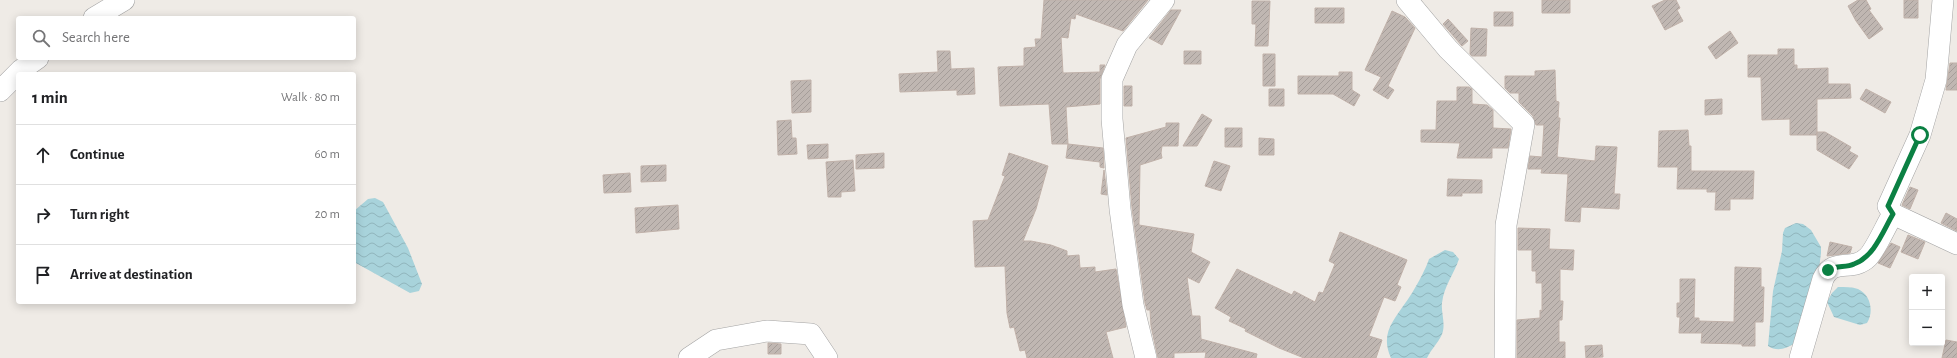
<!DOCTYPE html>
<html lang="en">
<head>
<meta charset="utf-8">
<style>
  :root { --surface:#fff; --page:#f2f2f2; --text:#202124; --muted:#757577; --line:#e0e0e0 }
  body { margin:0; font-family:"Alegreya Sans",sans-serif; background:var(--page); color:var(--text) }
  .controls { position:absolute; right:12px; bottom:12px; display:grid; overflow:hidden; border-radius:4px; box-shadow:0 2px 10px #0003 }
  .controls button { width:36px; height:36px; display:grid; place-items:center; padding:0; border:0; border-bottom:1px solid var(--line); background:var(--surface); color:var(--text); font:20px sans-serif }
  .stop { position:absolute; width:12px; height:12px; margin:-9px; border:3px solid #0b8043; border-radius:50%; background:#fff }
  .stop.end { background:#0b8043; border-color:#fff; box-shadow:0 1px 4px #0008 }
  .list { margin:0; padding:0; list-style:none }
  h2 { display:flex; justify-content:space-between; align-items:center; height:52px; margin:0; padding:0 16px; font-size:17px }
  h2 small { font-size:13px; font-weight:400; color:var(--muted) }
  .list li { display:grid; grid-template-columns:26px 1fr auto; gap:12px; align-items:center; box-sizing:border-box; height:60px; padding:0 16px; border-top:1px solid var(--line) }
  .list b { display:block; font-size:15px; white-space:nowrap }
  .list em { font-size:13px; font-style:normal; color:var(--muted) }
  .icon { flex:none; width:22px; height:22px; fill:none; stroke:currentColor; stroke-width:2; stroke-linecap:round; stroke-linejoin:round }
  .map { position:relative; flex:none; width:1957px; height:358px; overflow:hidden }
  .search { position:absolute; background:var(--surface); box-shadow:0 2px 10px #0003; left:16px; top:16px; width:340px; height:44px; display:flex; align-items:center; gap:10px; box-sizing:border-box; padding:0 14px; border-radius:4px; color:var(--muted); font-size:15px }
  .panel { position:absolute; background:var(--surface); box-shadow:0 2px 10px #0003; left:16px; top:72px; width:340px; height:232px; border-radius:4px }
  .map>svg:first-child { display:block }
  .water { fill:url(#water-waves) }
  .building { fill:url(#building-hatch); stroke:#c0b1a9 }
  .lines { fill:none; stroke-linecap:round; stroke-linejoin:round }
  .minor-casing { stroke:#a3a3a3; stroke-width:22 }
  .minor { stroke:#fff; stroke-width:21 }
  .route { stroke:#0b8043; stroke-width:5 }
</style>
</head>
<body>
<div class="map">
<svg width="1957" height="358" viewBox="0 0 1957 358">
  <defs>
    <pattern id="water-waves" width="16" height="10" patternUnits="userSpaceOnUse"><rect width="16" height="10" fill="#a8d3db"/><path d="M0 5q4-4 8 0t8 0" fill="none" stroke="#90b5bc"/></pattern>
    <pattern id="building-hatch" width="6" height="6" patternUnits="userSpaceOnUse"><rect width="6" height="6" fill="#c0b7b2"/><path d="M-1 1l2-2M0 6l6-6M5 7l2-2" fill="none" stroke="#a59d99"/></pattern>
  </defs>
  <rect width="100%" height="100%" fill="#efebe6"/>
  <path class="water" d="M 375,198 L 383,202 L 408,248 L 422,284 L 419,291 L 410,293 L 354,262 L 354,211 L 368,199 Z
    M 1796,223 L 1803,224 L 1811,230 L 1821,247 L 1821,253 L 1818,277 L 1795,343 C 1786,349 1777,352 1768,346 L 1773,291 L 1782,251 L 1783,233 L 1785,228 Z
    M 1445,250 L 1453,252 L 1459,259 C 1454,274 1444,286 1442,303 C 1441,312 1445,322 1443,331 C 1441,340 1431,349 1427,358 L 1391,358 C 1380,334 1393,321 1406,302 C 1413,293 1426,269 1429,259 Z
    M 1838,287 C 1845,287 1852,287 1858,289 C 1871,295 1874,312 1867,323 L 1860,325 L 1834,317 L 1827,302 L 1832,293 Z"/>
  <path class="building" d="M 1044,0 L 1148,0 L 1123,31 L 1076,14 L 1075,19 L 1071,18 L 1068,38 L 1061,37 L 1063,73 L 1100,72 L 1100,65 L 1105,65 L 1100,79 L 1100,104 L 1066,107 L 1068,144 L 1103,148 L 1104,168 L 1100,167 L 1100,162 L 1066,158 L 1068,144 L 1052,144 L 1049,104 L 1000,106 L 998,67 L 1024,66 L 1024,48 L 1036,47 L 1035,39 L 1041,39 Z
    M 1542,0 L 1570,0 L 1570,13 L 1542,13 Z
    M 1665,0 L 1676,0 L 1680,8 L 1677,10 L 1683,21 L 1665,30 L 1652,6 Z
    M 1858,0 L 1866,0 L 1871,9 L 1869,10 L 1883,29 L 1869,39 L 1856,21 L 1848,6 Z
    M 1904,0 L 1918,0 L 1918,18 L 1904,18 Z
    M 1252,1 L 1270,1 L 1268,46 L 1255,46 L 1256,24 L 1252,24 Z
    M 1315,8 L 1344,8 L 1344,23 L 1315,23 Z
    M 1171,10 L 1181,10 L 1162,45 L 1149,38 Z
    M 1392,11 L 1405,17 L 1415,28 L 1388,86 L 1394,90 L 1388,99 L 1373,90 L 1381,77 L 1365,70 Z
    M 1494,12 L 1513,12 L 1513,26 L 1494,26 Z
    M 1448,19 L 1468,41 L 1462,46 L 1443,24 Z
    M 1471,28 L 1487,29 L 1486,56 L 1472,56 L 1470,54 Z
    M 1730,31 L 1738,43 L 1716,59 L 1708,47 Z
    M 1778,49 L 1794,49 L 1794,65 L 1797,65 L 1797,69 L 1828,68 L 1828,84 L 1850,84 L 1851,98 L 1817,99 L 1817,135 L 1790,135 L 1790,119 L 1762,120 L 1761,77 L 1748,77 L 1748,55 L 1778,55 Z
    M 937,51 L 950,51 L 951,69 L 974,68 L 975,94 L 957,95 L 957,90 L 900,92 L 899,74 L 938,72 Z
    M 1184,51 L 1201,51 L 1201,64 L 1184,64 Z
    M 1263,54 L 1275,54 L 1275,86 L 1263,86 Z
    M 1950,63 L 1957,63 L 1957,90 L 1946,90 Z
    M 1555,70 L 1556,101 L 1559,102 L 1558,118 L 1560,118 L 1557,157 L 1595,161 L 1596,146 L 1617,147 L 1614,194 L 1620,194 L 1619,209 L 1581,207 L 1580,222 L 1565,221 L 1568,174 L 1541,173 L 1542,169 L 1528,169 L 1530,156 L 1542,157 L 1544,125 L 1536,125 L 1533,116 L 1519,102 L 1519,93 L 1510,93 L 1505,88 L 1505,76 L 1535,76 L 1535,71 Z
    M 1339,72 L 1352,72 L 1352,90 L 1360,95 L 1354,106 L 1333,94 L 1298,94 L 1298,76 L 1339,76 Z
    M 811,80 L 811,112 L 792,113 L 791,81 Z
    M 1124,86 L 1132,86 L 1132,106 L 1124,106 Z
    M 1457,87 L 1469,87 L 1472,89 L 1472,104 L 1487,105 L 1493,110 L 1493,128 L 1511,129 L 1508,148 L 1492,148 L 1492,158 L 1457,158 L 1460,143 L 1421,142 L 1421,130 L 1436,130 L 1437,101 L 1457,101 Z
    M 1269,89 L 1284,89 L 1284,106 L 1269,106 Z
    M 1866,89 L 1891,102 L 1885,113 L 1860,99 Z
    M 1722,99 L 1722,114 L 1705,115 L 1705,100 Z
    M 1202,114 L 1212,120 L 1197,146 L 1183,146 Z
    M 791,120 L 792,138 L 796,138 L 797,154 L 778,155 L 777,121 Z
    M 1166,123 L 1179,123 L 1178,146 L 1162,146 L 1161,153 L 1162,158 L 1140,165 L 1139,225 L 1194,234 L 1191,252 L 1210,262 L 1199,283 L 1187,277 L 1192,316 L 1200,316 L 1201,339 L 1257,354 L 1256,358 L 1205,358 L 1206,352 L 1174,353 L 1174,358 L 1158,358 L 1151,326 L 1150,310 L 1147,310 L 1145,303 L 1132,208 L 1126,138 L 1166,127 Z
    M 1225,128 L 1242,128 L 1242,147 L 1225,147 Z
    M 1688,130 L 1689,146 L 1691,146 L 1691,171 L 1754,171 L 1753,199 L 1730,199 L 1730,210 L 1715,210 L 1716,192 L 1707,192 L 1707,189 L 1677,189 L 1678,167 L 1658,167 L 1659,131 Z
    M 1817,132 L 1825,132 L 1851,147 L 1849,151 L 1858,156 L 1849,169 L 1817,150 Z
    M 1259,138 L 1274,139 L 1274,155 L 1259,155 Z
    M 828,144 L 828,158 L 808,159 L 807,145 Z
    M 884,153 L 884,168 L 856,169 L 856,155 Z
    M 1009,153 L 1048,166 L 1036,209 L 1023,241 L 1031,241 L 1051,245 L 1067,251 L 1067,256 L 1079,255 L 1080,268 L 1095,267 L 1095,272 L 1116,269 L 1126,327 L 1106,332 L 1113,358 L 1027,358 L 1025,350 L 1020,351 L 1014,327 L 1010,328 L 1007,313 L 1005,266 L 975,267 L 973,221 L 988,220 L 1005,176 L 1002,175 Z
    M 853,160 L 855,191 L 841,192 L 841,197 L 828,197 L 826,162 Z
    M 1214,161 L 1230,166 L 1221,191 L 1205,186 Z
    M 666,165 L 666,181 L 641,182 L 641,166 Z
    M 1104,170 L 1107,195 L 1101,194 Z
    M 630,173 L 631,192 L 604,193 L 603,175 Z
    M 1448,179 L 1482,180 L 1482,193 L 1462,193 L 1462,196 L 1447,196 Z
    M 1910,187 L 1918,190 L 1910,209 L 1902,205 Z
    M 678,205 L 679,229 L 636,233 L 635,208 Z
    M 1946,213 L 1957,219 L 1957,231 L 1941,223 Z
    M 1518,228 L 1550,229 L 1549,249 L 1574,250 L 1573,270 L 1560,269 L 1560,301 L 1563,301 L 1562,320 L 1559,320 L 1559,342 L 1565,342 L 1565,358 L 1517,358 L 1517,320 L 1540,318 L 1540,310 L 1542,311 L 1542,283 L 1536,283 L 1536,271 L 1532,271 L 1532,250 L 1518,250 Z
    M 1340,232 L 1407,260 L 1397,285 L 1401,287 L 1395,301 L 1384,297 L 1369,336 L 1382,340 L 1376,358 L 1304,358 L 1279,348 L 1245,331 L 1246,329 L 1229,321 L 1231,317 L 1215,308 L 1237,269 L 1292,295 L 1294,291 L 1315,302 L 1319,292 L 1323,293 L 1335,264 L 1329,261 Z
    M 1908,235 L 1925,242 L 1918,259 L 1901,252 Z
    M 1830,242 L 1852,247 L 1850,253 L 1827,256 Z
    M 1891,243 L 1900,247 L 1890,268 L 1878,263 Z
    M 1735,267 L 1761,268 L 1761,287 L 1764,287 L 1763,322 L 1755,322 L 1755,346 L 1742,346 L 1742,344 L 1701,343 L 1702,333 L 1679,333 L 1680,317 L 1677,317 L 1677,303 L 1680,303 L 1680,279 L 1695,279 L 1694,318 L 1699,318 L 1699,321 L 1734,322 Z
    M 1946,340 L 1957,342 L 1957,358 L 1942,358 Z
    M 768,343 L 781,344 L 781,354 L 768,354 Z
    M 1602,345 L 1603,357 L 1586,358 L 1585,346 Z"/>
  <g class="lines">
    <defs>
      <path id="minor" d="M 1407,0 L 1448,49 L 1524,124 L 1506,225 L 1505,358
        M 1943,0 L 1936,80 L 1920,135 L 1888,206 L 1893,214 L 1957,244
        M 94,18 L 124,0
        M 0,91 L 21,70 L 38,58
        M 689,358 L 716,340 L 767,331 L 811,334 L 827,358
        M 1146,358 L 1133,305 L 1120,209 L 1112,119 L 1112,79 L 1127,45 L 1164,0
        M 1800,358 L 1823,279 C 1834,256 1852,273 1868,257 C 1876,249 1886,225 1893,214"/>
    </defs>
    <use href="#minor" class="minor-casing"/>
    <use href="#minor" class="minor"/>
  </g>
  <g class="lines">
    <path class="route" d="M 1828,270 C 1837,265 1846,268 1854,264 C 1874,257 1883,231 1893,214 L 1888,206 L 1920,135"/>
  </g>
</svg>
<div class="controls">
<button>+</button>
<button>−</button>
</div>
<div class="stop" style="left:1920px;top:135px"></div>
<div class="stop end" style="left:1828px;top:270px"></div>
<div class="search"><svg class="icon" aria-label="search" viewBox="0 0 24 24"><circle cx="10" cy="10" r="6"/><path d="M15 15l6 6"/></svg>Search here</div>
<section class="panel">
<h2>1 min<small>Walk · 80 m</small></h2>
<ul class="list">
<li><svg class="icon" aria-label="ahead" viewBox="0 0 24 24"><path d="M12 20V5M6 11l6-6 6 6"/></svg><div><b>Continue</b></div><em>60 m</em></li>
<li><svg class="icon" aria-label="right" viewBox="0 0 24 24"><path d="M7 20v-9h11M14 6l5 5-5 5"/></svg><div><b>Turn right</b></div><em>20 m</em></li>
<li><svg class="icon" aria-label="arrive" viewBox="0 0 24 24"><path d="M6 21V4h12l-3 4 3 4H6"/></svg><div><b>Arrive at destination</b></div></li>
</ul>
</section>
</div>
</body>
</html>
